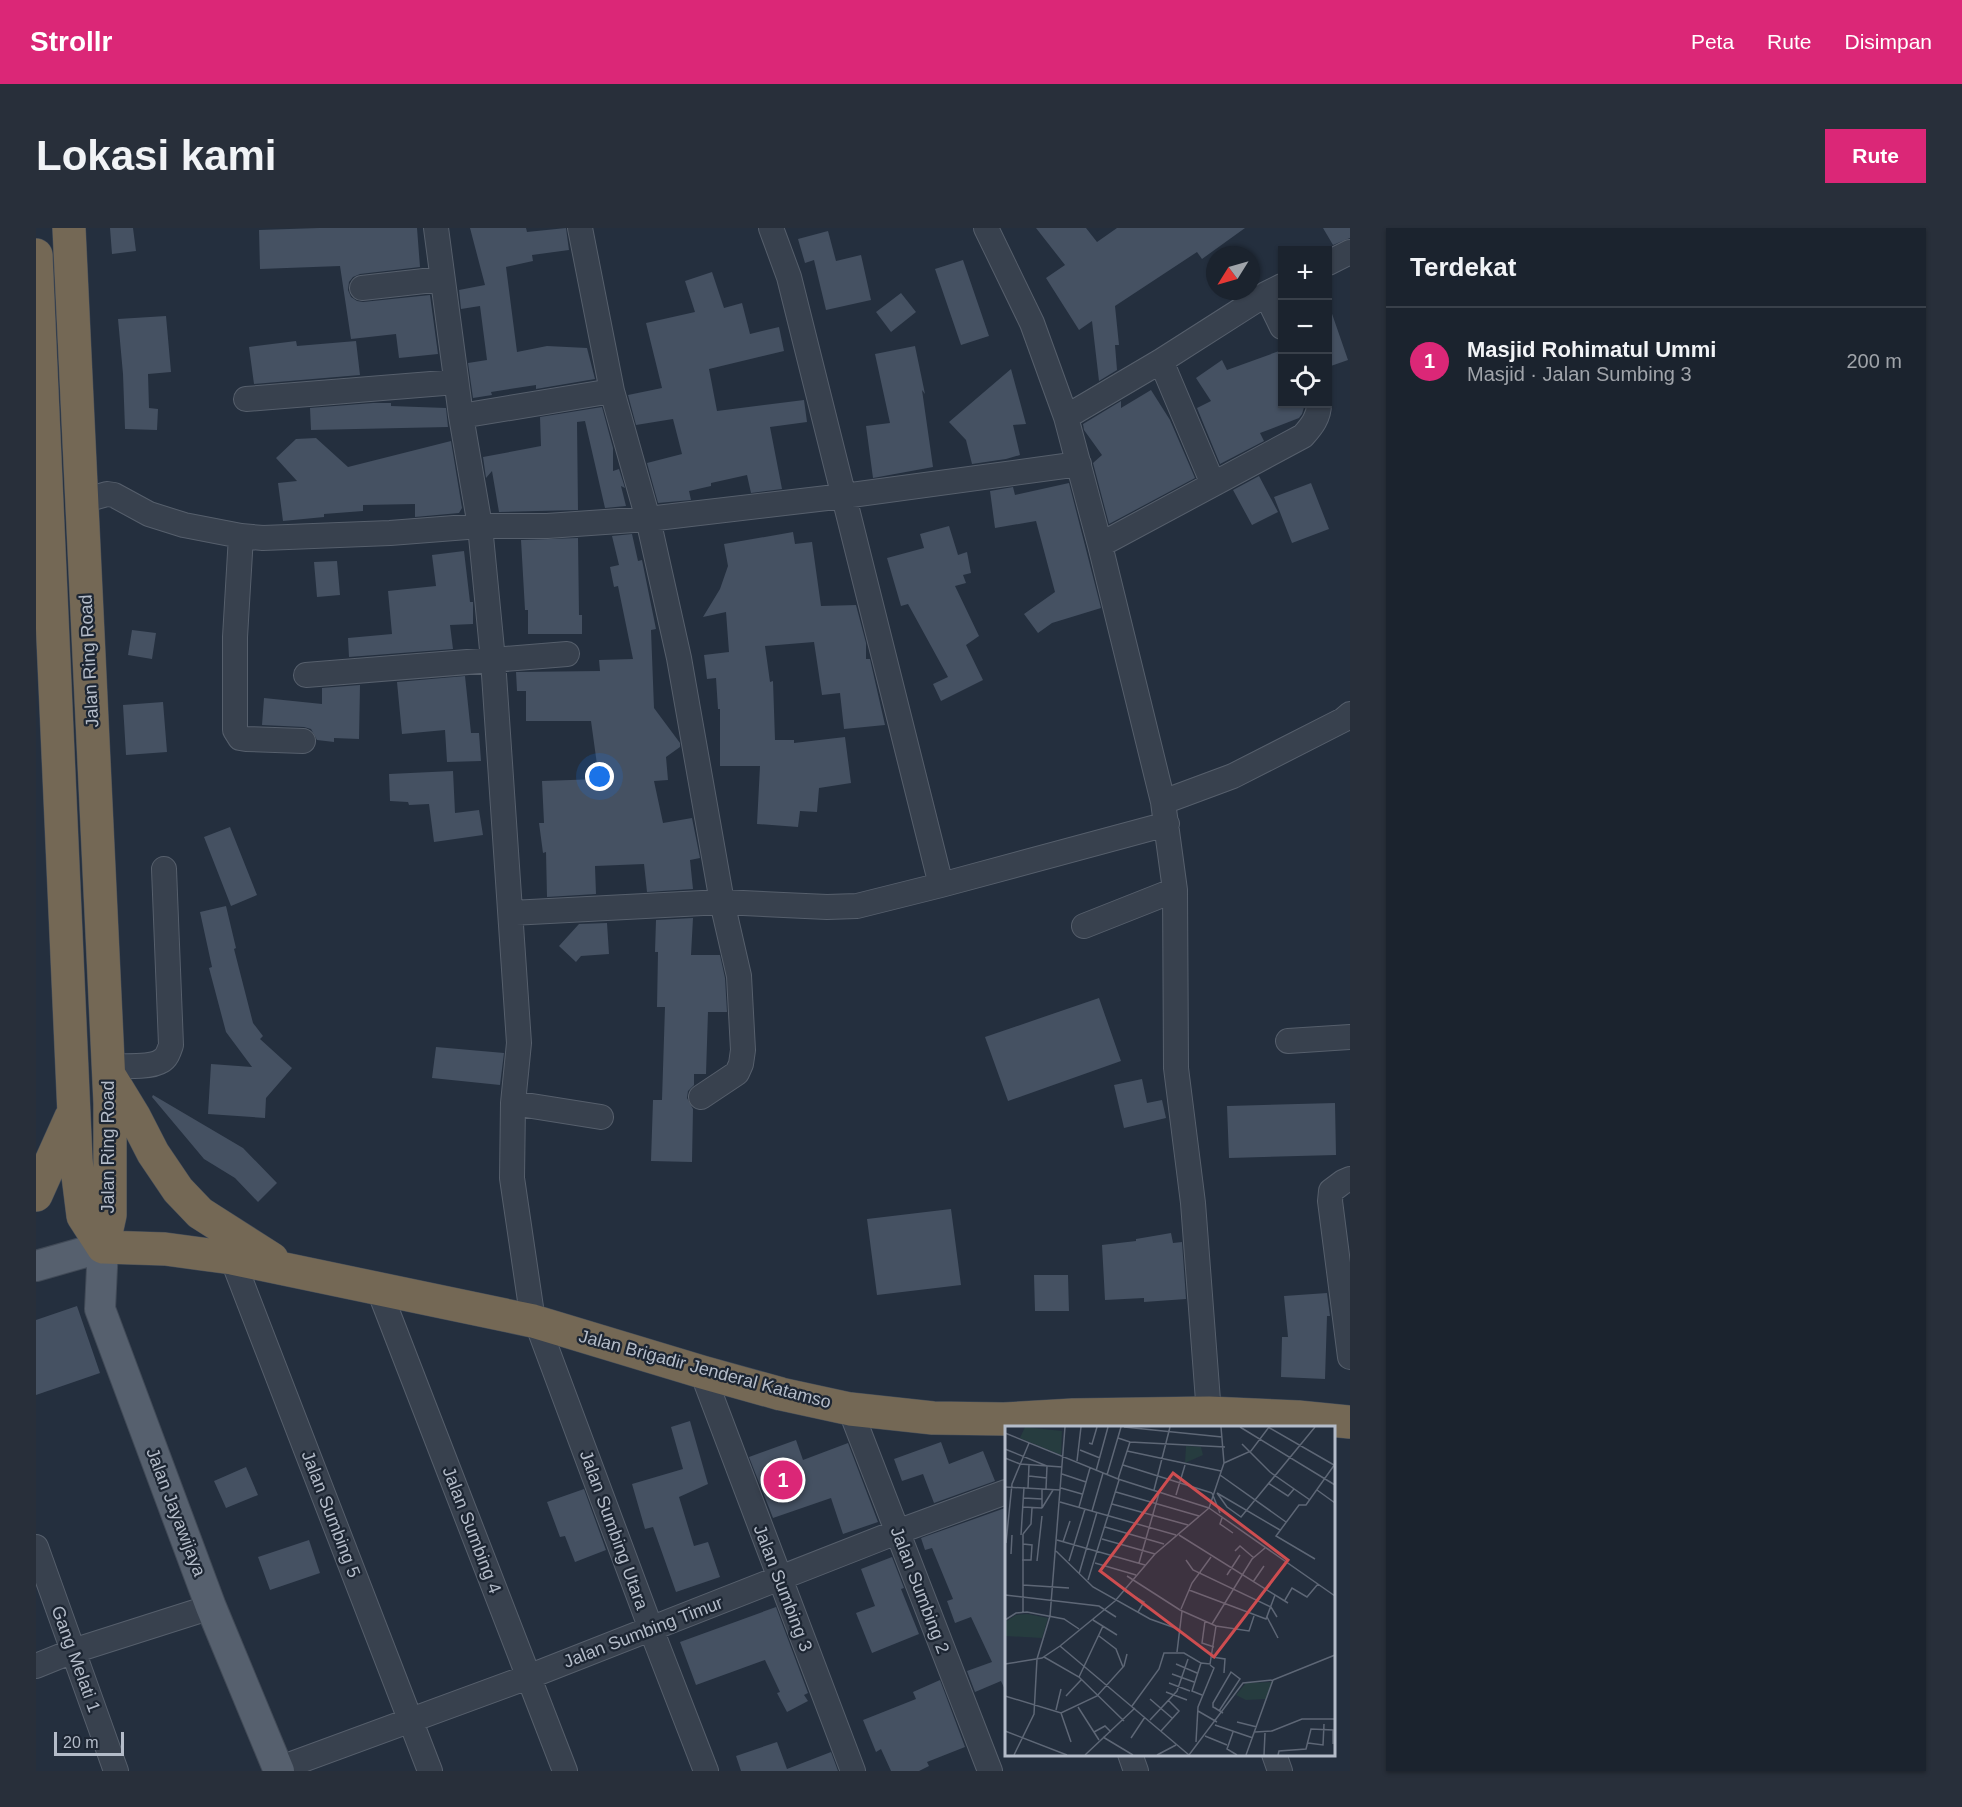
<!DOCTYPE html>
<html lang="id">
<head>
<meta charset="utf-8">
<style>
  :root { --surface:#1b232e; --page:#282f3a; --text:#f1f3f6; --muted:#a0a4aa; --line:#39404a; --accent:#db2777 }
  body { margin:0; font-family:Helvetica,sans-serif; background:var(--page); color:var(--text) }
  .controls { position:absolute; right:18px; top:18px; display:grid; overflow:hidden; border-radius:0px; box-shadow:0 2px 4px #0004 }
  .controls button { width:54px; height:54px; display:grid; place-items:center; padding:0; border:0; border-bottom:2px solid var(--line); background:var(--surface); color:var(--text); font:30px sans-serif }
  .compass { position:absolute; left:1170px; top:18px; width:54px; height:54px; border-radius:50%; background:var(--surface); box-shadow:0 2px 4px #0004; rotate:233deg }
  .scale { position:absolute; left:18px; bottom:15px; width:70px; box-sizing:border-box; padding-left:6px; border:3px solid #b4bcc9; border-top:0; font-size:16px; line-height:21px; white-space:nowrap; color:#b4bcc9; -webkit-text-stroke:4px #1d2633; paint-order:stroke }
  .you { position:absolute; left:564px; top:549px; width:21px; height:21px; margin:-15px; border:4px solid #fff; border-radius:50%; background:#1a73e8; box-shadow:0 0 0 9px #1a73e833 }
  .badge { display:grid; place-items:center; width:39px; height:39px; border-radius:50%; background:var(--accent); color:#fff; font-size:20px; font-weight:700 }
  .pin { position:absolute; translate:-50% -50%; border:3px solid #fff; box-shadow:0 2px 6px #0006 }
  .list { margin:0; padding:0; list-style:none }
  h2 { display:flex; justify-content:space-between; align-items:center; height:78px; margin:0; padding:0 24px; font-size:26px }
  h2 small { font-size:20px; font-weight:400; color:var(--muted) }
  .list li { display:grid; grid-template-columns:39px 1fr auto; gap:18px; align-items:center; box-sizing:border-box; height:108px; padding:0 24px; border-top:2px solid var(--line) }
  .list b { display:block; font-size:22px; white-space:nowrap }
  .list p { margin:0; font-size:20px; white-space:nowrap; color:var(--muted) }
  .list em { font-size:20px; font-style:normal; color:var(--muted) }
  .icon { flex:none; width:33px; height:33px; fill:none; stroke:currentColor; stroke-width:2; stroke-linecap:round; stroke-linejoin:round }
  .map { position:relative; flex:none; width:1314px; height:1543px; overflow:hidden; border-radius:0px }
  header { display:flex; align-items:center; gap:36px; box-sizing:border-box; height:84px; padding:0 30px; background:var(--accent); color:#fff }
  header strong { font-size:28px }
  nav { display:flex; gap:33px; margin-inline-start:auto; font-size:21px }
  .intro { display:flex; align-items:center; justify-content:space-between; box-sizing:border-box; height:144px; padding:0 36px }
  h1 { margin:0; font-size:42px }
  .button { padding:15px 27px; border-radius:0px; background:var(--accent); color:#fff; font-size:21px; font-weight:700 }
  main { display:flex; gap:36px; padding:0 36px }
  aside { flex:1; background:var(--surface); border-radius:0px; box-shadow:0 2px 4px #0004 }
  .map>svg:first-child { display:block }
  .building { fill:#455162 }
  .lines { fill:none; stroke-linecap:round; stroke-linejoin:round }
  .minor-casing { stroke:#565f6c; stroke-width:26 }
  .major-casing { stroke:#414a57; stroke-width:32 }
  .highway-casing { stroke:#434c59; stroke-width:34 }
  .minor { stroke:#38414e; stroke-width:24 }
  .major { stroke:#56606e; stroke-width:30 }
  .highway { stroke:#746855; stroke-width:33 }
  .labels { text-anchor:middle; stroke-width:4.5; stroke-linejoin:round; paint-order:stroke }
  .street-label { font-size:18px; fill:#b4bcc9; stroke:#1d2633 }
  .inset-road { fill:none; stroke:#5e6776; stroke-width:1.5 }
  .view { fill:#ce4d50; fill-opacity:0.15; stroke:#ce4d50; stroke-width:3 }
  .inset-edge { fill:none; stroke:#b4bcc9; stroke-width:3 }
</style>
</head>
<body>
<header>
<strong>Strollr</strong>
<nav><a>Peta</a><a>Rute</a><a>Disimpan</a></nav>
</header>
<div class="intro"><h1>Lokasi kami</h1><a class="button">Rute</a></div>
<main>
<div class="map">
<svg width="1314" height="1543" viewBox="0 0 1314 1543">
  <rect width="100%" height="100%" fill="#242f3e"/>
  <path class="building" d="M 74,0 L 97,0 L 100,23 L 76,26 Z
    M 283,0 L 381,0 L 384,39 L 324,46 L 317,49 L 313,54 L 312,62 L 315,69 L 321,73 L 327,74 L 394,67 L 402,126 L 363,130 L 360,106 L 315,111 L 304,38 L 224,41 L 223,2 Z
    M 434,0 L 490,0 L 491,4 L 530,0 L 533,22 L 496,27 L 497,33 L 470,39 L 481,124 L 511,118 L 551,120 L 559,151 L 500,161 L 500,157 L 455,164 L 456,167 L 437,170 L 432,135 L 451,132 L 444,78 L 425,81 L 423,62 L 449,57 Z
    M 1000,0 L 1050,0 L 1061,14 L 1081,0 L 1209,0 L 1166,31 L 1161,24 L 1079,78 L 1083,117 L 1079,117 L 1081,142 L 1063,153 L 1056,93 L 1043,102 L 1010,50 L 1029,37 Z
    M 1287,0 L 1314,0 L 1314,10 L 1297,17 Z
    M 792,3 L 800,33 L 825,27 L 835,72 L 790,82 L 778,32 L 769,35 L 762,11 Z
    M 927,32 L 953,108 L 925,117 L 899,41 Z
    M 676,44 L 688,80 L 706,75 L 714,106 L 743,99 L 748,123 L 673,141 L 681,183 L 768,172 L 771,194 L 734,199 L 746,261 L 715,265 L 711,247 L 675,255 L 675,258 L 653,263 L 655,272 L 622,275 L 611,235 L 646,226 L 637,191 L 600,197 L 592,167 L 626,160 L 610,95 L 659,84 L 649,53 Z
    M 865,65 L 880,84 L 855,104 L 840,84 Z
    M 1294,80 L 1312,132 L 1292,139 L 1292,81 Z
    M 130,88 L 135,144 L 112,146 L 113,180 L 122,181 L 121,202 L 89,201 L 87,146 L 82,91 Z
    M 260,113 L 261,118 L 320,113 L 324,147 L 218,156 L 213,119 Z
    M 879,118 L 889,166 L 886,162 L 897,239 L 837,250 L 830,198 L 854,195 L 839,126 Z
    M 1246,122 L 1246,176 L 1269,176 L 1266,186 L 1263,190 L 1224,205 L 1228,213 L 1184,236 L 1161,180 L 1175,173 L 1160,150 L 1186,132 L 1191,142 Z
    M 975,141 L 990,196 L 977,197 L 984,227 L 970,231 L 936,236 L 930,212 L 913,194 Z
    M 1115,162 L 1134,192 L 1159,250 L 1073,296 L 1057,235 L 1066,227 L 1048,202 L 1047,196 L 1085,173 L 1085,180 Z
    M 337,175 L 355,175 L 355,178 L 410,180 L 412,199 L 275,202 L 274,180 Z
    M 566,179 L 577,220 L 577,243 L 583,241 L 589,260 L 585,258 L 590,278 L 569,280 L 549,193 L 541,194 L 542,282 L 463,284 L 456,243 L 450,250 L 447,229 L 505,218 L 504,189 Z
    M 280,210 L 312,239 L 415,213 L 426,280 L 423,285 L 379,289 L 379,276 L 327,277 L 327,283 L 288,286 L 288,289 L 247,293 L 242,255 L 261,253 L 240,230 L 260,211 Z
    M 1223,248 L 1242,284 L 1216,297 L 1197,262 Z
    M 1033,255 L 1065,380 L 1016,395 L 1002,405 L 988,386 L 1019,364 L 1000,293 L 959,300 L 954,263 L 977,259 L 979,267 Z
    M 1275,255 L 1293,301 L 1256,315 L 1238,269 Z
    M 913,298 L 922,327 L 931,324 L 935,345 L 927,347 L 930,355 L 919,358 L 943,408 L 930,417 L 947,452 L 905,473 L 897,456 L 912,449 L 872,376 L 865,378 L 851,330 L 888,320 L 884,306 Z
    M 757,304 L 759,316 L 776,314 L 785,378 L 820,377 L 830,415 L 830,431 L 834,431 L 849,497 L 808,501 L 804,465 L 786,467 L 778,414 L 729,418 L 734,454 L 737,453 L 739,512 L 758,512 L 758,515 L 809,509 L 815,555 L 783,560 L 781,584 L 764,583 L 762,599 L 721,596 L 724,538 L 684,538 L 684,481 L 682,481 L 680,450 L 671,451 L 668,427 L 693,424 L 690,384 L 667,389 L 684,361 L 692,338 L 688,316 Z
    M 596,306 L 602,333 L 606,332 L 620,401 L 615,402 L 618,480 L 644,515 L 644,519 L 630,529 L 632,552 L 618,553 L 627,595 L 656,590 L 664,630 L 654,632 L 657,661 L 611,664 L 608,636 L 559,638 L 560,666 L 511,669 L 510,624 L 507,625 L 503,595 L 508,595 L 506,553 L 563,551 L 555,493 L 490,493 L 490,463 L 481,463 L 480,444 L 564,443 L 563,432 L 597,431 L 582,358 L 578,359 L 574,339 L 583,337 L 576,308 Z
    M 542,310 L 543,387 L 546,387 L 546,406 L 492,406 L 492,382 L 489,382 L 485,312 Z
    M 428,323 L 434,374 L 437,374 L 437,396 L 414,397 L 417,421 L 313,429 L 312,410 L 356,406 L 352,363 L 400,358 L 396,327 Z
    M 301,333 L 304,367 L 281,369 L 278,334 Z
    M 96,402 L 120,405 L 116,431 L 92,427 Z
    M 429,448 L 435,505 L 443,505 L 445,533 L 411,534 L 409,502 L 366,506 L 361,454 Z
    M 324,457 L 323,511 L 298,510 L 298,514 L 281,512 L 275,501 L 268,499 L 226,497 L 228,470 L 286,476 L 286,460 Z
    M 127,474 L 131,524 L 90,527 L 87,477 Z
    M 417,543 L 419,585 L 443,582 L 447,607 L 398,614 L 393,576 L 373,577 L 372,574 L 354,573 L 353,546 Z
    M 194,599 L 221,667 L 195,678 L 168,609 Z
    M 190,678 L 200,720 L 198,721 L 217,795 L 227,808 L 224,811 L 256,840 L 230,870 L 229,890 L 172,886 L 175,836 L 216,839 L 190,804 L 173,740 L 176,739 L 164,684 Z
    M 657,690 L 655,727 L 684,727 L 689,750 L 691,784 L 672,784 L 670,846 L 658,846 L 658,857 L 652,863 L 651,870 L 657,881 L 656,934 L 615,933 L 617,872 L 626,872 L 629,779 L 621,779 L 622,724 L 619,724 L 620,692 Z
    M 571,695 L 573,726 L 545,728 L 540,734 L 523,718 L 543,696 Z
    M 1063,770 L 1085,833 L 972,873 L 949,809 Z
    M 400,819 L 468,825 L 464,857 L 396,850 Z
    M 1106,851 L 1111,875 L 1126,872 L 1130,890 L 1088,900 L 1078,857 Z
    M 117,867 L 207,920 L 241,955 L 222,974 L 199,950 L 168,931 L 116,869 Z
    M 1299,875 L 1300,927 L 1193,930 L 1191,878 Z
    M 915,981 L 925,1057 L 841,1067 L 831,991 Z
    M 1135,1005 L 1137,1015 L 1146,1014 L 1150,1071 L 1108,1074 L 1108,1070 L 1069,1072 L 1066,1017 L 1100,1013 L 1100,1011 Z
    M 998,1047 L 1032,1047 L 1033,1083 L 999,1083 Z
    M 1291,1065 L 1294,1088 L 1291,1088 L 1289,1151 L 1245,1149 L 1246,1109 L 1252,1109 L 1248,1068 Z
    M 41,1078 L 64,1145 L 0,1167 L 0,1092 Z
    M 654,1193 L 672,1256 L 643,1269 L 658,1318 L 672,1314 L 684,1349 L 640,1364 L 617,1299 L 609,1301 L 596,1256 L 647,1241 L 635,1199 Z
    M 760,1212 L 767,1232 L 812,1215 L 842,1294 L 807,1306 L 795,1270 L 737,1290 L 713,1229 Z
    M 905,1214 L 913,1236 L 947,1223 L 959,1253 L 898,1275 L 887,1246 L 866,1253 L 858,1231 Z
    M 210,1239 L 222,1267 L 190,1280 L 178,1253 Z
    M 548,1261 L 570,1322 L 539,1334 L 529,1308 L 524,1309 L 511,1274 Z
    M 969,1280 L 970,1284 L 970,1464 L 965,1453 L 939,1464 L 931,1443 L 956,1434 L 935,1389 L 919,1395 L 911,1373 L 917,1371 L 896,1320 L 889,1322 L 885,1310 Z
    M 273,1312 L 284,1345 L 234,1362 L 222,1329 Z
    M 856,1329 L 868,1360 L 865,1361 L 883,1406 L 836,1425 L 820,1385 L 839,1378 L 825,1341 Z
    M 740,1379 L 772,1465 L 768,1467 L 772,1473 L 751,1484 L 741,1465 L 744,1464 L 729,1432 L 660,1457 L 644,1414 Z
    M 904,1452 L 929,1519 L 891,1534 L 893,1538 L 883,1543 L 855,1543 L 845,1521 L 840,1524 L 827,1492 L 880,1471 L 877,1464 Z
    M 741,1514 L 751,1541 L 795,1524 L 802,1543 L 705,1543 L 700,1528 Z"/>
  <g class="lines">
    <defs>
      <path id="minor" d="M 400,0 L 425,188 L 444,298 L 457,432 L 483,815 L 477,875 L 476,950 L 497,1093
        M 544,0 L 576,163 L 612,291 L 643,430 L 686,674 L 703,748 L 707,822 L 705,836 L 701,845 L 665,869
        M 735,0 L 753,49 L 905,657
        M 950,0 L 996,95 L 1030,189 L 1064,317 L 1127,574 L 1139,662 L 1140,840 L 1157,975 L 1174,1199
        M 1292,35 L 1314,24
        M 326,60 L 406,51
        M 1230,66 L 1246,99
        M 1125,133 L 1177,256
        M 210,171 L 420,154
        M 425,188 L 576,163
        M 1030,189 L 1125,133 L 1230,66 L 1246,58
        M 46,273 L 71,266 L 78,267 L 113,286 L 148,297 L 205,308 L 227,310 L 354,305 L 444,298 L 511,298 L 612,291 L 808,268 L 1043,236
        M 205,308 L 199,409 L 199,502 L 204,510 L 210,511 L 267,513
        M 1064,317 L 1267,208 C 1276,198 1283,189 1283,176
        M 270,447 L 531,426
        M 1127,574 L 1197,548 L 1307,492 L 1314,486
        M 475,685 L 686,674 L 791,679 L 821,678 L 905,657 L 1131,596
        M 1048,698 L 1139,662
        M 1252,813 L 1314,809
        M 72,838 C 85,838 115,840 125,833 C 131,830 133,823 135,817 L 128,641
        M 477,875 L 565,889
        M 1314,951 L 1307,954 L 1295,963 L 1294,973 L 1314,1129
        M 196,1030 L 394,1543
        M 343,1062 L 529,1543
        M 501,1095 L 615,1401 L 670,1543
        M 666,1144 L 817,1543
        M 814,1181 L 954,1543
        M 0,1319 L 80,1543
        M 0,1438 L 37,1423 L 175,1379
        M 1094,1526 L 1100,1543
        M 1238,1526 L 1244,1543
        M 242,1541 L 492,1449 L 861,1304 L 970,1264"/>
      <path id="major" d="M 0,1038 L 67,1019 L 64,1081 L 175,1379 L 243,1543"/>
      <path id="highway" d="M 33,0 L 74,876 L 74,987 L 67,1019
        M 0,27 L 40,932 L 47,988 L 67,1019
        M 73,847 L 98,888 L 117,925 L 142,962 L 164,985 L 236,1031
        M 0,967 L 35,889
        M 67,1019 L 129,1021 L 196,1030 L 497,1093 L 666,1144 L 745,1166 L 814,1181 L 897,1190 L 968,1191 L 1037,1187 L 1173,1185 L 1262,1189 L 1314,1194"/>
    </defs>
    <use href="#minor" class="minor-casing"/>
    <use href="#major" class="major-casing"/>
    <use href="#highway" class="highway-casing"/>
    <use href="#minor" class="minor"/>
    <use href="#major" class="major"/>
    <use href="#highway" class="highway"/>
  </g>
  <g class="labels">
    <g class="street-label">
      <text transform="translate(53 433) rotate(-93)" y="6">Jalan Ring Road</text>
      <text transform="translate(72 919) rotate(-90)" y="6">Jalan Ring Road</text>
      <text transform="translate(669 1141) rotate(15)" y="6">Jalan Brigadir Jenderal Katamso</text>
      <text transform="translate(140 1284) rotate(69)" y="6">Jalan Jayawijaya</text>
      <text transform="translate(295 1286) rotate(69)" y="6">Jalan Sumbing 5</text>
      <text transform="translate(436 1302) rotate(69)" y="6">Jalan Sumbing 4</text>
      <text transform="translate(578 1302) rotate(70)" y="6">Jalan Sumbing Utara</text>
      <text transform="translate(747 1360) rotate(69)" y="6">Jalan Sumbing 3</text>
      <text transform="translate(884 1362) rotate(69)" y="6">Jalan Sumbing 2</text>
      <text transform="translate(607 1404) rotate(-21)" y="6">Jalan Sumbing Timur</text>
      <text transform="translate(40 1431) rotate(70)" y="6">Gang Melati 1</text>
    </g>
  </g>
  <g transform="translate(969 1198)">
    <rect width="330" height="330" fill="#242f3e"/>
    <path d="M 20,1 L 57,5 L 56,29 L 15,12 ZM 181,20 L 196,21 L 198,29 L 180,37 ZM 22,188 L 43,192 L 37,212 L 0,210 L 0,196 L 11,189 ZM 267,256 L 261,273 L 241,274 L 231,269 L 241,257 Z" fill="#263c3f"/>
    <path class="inset-road" d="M 119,1 L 217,11M 235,1 L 330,59M 263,1 L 329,39M 0,7 L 113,53 L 204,82 L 219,37 L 216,1M 113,12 L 125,16 L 220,21M 84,17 L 87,18 L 92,1M 237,18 L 265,46 L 305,74M 0,23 L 42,40 L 41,63M 75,24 L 95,32M 122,25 L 216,45M 0,32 L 15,38 L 57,41M 72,35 L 76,1M 219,37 L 246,25 L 264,1M 118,39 L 207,67M 91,45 L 103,1M 57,48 L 81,56M 102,49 L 116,1M 215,49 L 281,96M 24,50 L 42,52M 113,53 L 125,16M 263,57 L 283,70 L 289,63M 0,61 L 55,64M 23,62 L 24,39M 56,62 L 77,68M 149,64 L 165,1M 312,64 L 330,77M 111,66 L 194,90M 207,67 L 215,87M 212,67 L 222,81 L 236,91 L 310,1M 212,67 L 275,104M 171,69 L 180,39M 19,72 L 37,73M 55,76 L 171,109M 107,78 L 183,99M 18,81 L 37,82M 74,81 L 85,42M 37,82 L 48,64M 37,82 L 37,63M 204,82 L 330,170M 87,85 L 98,47M 217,92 L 215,98 L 228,107M 100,101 L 159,118M 18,108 L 26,98 L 27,82M 16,109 L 19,61M 174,109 L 283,177M 97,113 L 150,128M 52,114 L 140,139M 58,116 L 65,95M 1,117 L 7,58 L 24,17M 51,125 L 88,161 L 145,193 L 173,203M 230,125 L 235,120 L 249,132M 6,128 L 7,109M 310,133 L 271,110 L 294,79 L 301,79 L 330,38M 17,134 L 26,134 L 27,119 L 18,118M 181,134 L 188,144 L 266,181 L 272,191M 32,135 L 37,90M 64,135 L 80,83M 90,137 L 131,149M 134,137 L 154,67M 74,148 L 92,86M 222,149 L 235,129M 122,150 L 175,184 L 211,200 L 244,205 L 249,190M 83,154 L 114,54M 248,156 L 259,140M 18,159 L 64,162M 184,164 L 261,193 L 270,169M 120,165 L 139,176 L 133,186M 0,169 L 94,180 L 111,191M 280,174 L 287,162 L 302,171 L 313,158M 176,183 L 187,157 L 206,131M 18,186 L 18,108M 262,191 L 273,212M 0,194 L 11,187 L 22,186 L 59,193 L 74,203M 88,194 L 112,209M 200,195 L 197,217 L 209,221M 207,198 L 247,133 L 260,122M 94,210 L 111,223 L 118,241M 55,220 L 184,329 L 238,257 L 268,254 L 330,229M 172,226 L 177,185M 39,231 L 74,251 L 119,295M 207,231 L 220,233 L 219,247M 196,237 L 205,238 L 211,200M 0,238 L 37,232 L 55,220 L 110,175 L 150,128 L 204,82M 171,238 L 192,247M 167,248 L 189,256M 74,251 L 98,200M 164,257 L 185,265M 161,266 L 182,274M 0,270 L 56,287 L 92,270 L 119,240 L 122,228M 61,270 L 76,254M 145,273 L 167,292M 127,280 L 154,243 L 159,227 L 179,227 L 196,237 L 187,265 L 197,269M 73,281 L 94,314M 51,284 L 56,263M 193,285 L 212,296M 214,285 L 235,253 L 226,246 L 208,277 L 208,281 L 210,282 L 218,287M 56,287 L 66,316M 145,294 L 172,265 L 183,233M 232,296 L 252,301M 210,299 L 248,312M 0,305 L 62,329M 156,305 L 174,285 L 163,274M 89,306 L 100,300 L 106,306M 228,306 L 222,323 L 232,329M 250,306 L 267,305 L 297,293 L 330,293M 200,310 L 222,319M 98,311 L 128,329M 126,312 L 140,291M 191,316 L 193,281 L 209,242 L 205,239M 303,317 L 318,319 L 319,298M 9,329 L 29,288 L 32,233 L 45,190 L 60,1M 80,329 L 130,282M 152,329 L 171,319M 241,329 L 268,254M 259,329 L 260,307M 273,329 L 274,325 L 301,323 L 306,303 L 328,304 L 328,318"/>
    <path class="view" d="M 168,47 L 283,134 L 209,231 L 95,145 Z"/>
    <rect width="330" height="330" class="inset-edge"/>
  </g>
</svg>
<div class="controls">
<button>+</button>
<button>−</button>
<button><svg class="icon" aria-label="locate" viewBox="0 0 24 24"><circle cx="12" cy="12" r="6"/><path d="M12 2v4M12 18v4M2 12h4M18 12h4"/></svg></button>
</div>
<svg class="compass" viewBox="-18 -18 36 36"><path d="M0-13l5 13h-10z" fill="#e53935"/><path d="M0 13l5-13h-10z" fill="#a0a4aa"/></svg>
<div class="scale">20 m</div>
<div class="you"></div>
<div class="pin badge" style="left:747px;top:1252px">1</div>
</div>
<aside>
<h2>Terdekat<small></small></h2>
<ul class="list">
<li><span class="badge">1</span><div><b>Masjid Rohimatul Ummi</b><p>Masjid · Jalan Sumbing 3</p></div><em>200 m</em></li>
</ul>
</aside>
</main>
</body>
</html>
